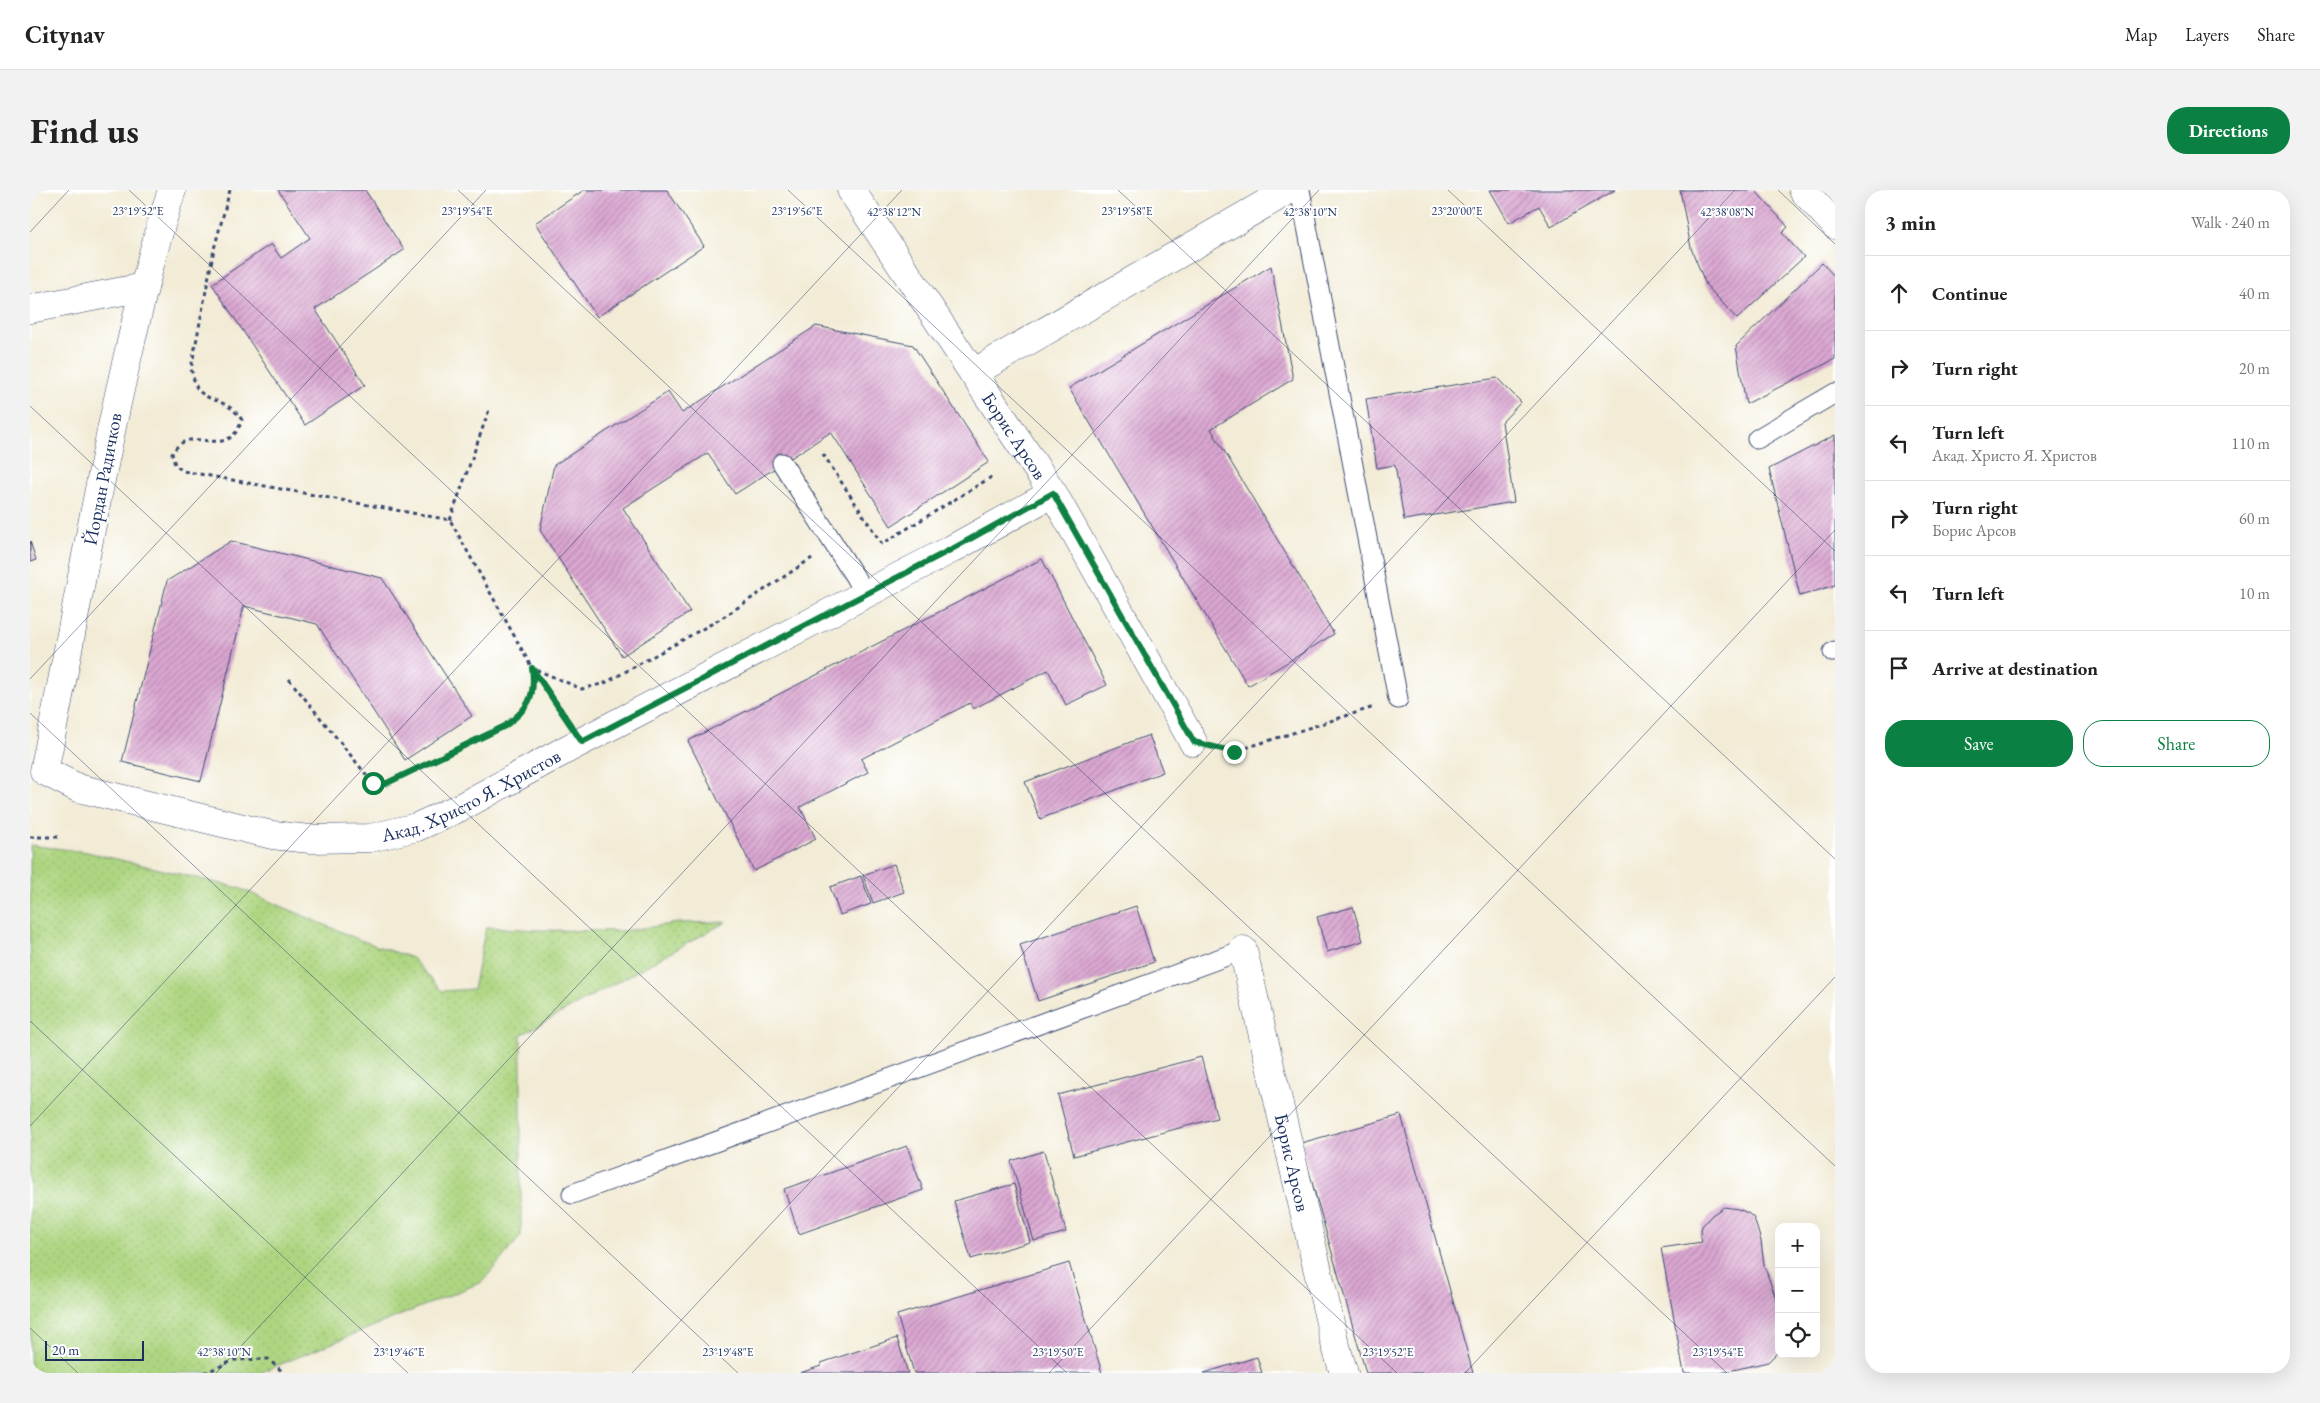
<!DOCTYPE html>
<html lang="en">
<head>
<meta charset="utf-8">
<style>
  :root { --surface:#fff; --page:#f2f2f2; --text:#222; --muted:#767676; --line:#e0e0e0; --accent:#0b8043 }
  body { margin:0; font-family:"EB Garamond",serif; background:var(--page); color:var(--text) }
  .controls { position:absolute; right:15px; bottom:15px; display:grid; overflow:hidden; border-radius:10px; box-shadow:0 5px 20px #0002 }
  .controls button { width:45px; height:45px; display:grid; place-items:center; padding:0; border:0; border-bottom:1px solid var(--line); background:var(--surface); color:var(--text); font:25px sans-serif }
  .scale { position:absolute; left:15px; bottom:12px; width:99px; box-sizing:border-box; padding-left:5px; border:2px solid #1b2f5e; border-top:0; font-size:14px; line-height:18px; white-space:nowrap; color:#1b2f5e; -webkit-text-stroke:4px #fff; paint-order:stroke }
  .stop { position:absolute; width:15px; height:15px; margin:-11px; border:4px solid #0b8043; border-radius:50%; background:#fff }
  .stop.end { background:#0b8043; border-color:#fff; box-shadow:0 1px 5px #0008 }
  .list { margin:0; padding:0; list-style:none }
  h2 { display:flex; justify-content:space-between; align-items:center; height:65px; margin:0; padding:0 20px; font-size:21px }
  h2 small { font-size:16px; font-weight:400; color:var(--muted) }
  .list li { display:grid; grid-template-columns:32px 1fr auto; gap:15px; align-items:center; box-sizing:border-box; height:75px; padding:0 20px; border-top:1px solid var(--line) }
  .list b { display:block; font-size:19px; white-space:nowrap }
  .list p { margin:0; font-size:16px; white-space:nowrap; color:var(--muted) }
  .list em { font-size:16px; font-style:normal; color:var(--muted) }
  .actions { display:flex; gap:10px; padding:15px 20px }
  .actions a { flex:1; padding:11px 0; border:1px solid var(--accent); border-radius:20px; text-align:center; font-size:18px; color:var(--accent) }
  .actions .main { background:var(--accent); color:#fff }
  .icon { flex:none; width:28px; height:28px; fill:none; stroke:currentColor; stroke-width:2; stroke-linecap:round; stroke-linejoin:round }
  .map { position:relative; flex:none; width:1805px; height:1183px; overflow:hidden; border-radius:20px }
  header { display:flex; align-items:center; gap:30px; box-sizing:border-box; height:70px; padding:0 25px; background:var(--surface); border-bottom:1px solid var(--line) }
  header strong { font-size:24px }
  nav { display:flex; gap:28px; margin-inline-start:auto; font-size:18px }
  .intro { display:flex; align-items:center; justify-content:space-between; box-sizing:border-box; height:120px; padding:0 30px }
  h1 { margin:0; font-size:35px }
  .button { padding:12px 22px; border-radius:20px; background:var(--accent); color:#fff; font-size:18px; font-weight:700 }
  main { display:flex; gap:30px; padding:0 30px }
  aside { flex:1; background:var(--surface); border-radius:20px; box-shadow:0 5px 20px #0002 }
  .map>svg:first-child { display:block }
  .grass { fill:url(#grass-dots); stroke:#648270 }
  .building { fill:url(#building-hatch) }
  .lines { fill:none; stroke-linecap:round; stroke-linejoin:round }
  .service-casing { stroke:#3b4b70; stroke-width:21 }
  .minor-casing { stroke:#3b4b70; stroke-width:29 }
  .secondary-casing { stroke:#3b4b70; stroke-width:29 }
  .path { stroke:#3b4b70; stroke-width:3; stroke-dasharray:4 4; stroke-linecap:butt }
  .service { stroke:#fff; stroke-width:19 }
  .minor { stroke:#fff; stroke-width:28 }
  .secondary { stroke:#fff; stroke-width:28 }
  .route { stroke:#0b8043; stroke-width:6 }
  .ticks { fill:none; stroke:#1b2f5e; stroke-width:1; stroke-opacity:0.45 }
  .labels { text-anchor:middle; stroke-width:4; stroke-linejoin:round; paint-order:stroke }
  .street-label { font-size:19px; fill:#1b2f5e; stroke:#fff }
  .ticks-label { font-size:12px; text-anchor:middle; fill:#1b2f5e; stroke:#fff; stroke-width:4; stroke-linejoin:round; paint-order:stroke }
</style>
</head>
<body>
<header>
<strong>Citynav</strong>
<nav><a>Map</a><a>Layers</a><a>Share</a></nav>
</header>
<div class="intro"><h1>Find us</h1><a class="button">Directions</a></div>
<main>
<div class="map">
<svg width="1805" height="1183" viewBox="0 0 1805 1183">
  <defs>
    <pattern id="grass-dots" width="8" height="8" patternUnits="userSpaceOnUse" patternTransform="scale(1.25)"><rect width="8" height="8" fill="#aed681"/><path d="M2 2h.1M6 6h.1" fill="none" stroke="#95b872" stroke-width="1.8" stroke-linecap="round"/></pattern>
    <pattern id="building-hatch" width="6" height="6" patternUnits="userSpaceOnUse" patternTransform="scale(1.25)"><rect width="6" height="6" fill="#dba7d2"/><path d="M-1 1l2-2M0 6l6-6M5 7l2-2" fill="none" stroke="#b188ae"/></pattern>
  </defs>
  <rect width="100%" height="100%" fill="#fff"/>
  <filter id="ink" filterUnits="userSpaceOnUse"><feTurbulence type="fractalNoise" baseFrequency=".02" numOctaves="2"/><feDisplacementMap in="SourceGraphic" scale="10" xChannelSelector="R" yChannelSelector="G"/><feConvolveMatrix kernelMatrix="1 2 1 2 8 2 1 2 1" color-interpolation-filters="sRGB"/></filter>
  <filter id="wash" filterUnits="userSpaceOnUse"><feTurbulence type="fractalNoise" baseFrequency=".0096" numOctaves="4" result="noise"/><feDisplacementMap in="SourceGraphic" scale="20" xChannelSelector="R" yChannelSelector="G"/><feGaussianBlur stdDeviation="1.12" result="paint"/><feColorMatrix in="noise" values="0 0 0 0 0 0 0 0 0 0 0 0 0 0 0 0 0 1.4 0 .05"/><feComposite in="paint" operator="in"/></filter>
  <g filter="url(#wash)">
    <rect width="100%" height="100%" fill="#f2ebd5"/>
    <path class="grass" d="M 0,655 L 57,662 L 209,698 L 330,750 L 382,768 L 412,801 L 443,799 L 456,737 L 507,740 L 592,741 L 648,733 L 696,732 L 491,845 L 491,1046 L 452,1092 L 229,1183 L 0,1183 Z"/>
    <g id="blocks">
      <path class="building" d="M 248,0 L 335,0 L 374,60 L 285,119 L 335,195 L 275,235 L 182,94 L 241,54 L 251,68 L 280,48 Z
        M 554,0 L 637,0 L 674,56 L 567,127 L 505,33 Z
        M 1460,0 L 1585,0 L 1521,37 L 1509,16 L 1479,33 Z
        M 1650,0 L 1725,0 L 1758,37 L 1752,43 L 1774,67 L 1707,129 L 1676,95 L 1661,58 Z
        M 1792,73 L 1805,87 L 1805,169 L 1716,214 L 1706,156 Z
        M 1241,76 L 1263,189 L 1181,239 L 1304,444 L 1218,496 L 1039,198 Z
        M 786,136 L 883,155 L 959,272 L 861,336 L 801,242 L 705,304 L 678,263 L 593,318 L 660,422 L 592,466 L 510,340 L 524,275 L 638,202 L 652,223 Z
        M 1467,188 L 1491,212 L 1472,232 L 1484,312 L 1374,330 L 1365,275 L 1347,278 L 1336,209 Z
        M 1805,245 L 1805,395 L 1770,406 L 1739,279 Z
        M 0,351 L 6,370 L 0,372 Z
        M 201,351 L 352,388 L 442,526 L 375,570 L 287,434 L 214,416 L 171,591 L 92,572 L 137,391 Z
        M 1012,369 L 1077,495 L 1036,515 L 1018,480 L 943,519 L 940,513 L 831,569 L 838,582 L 770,617 L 786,649 L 724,681 L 658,551 Z
        M 1119,545 L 1133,582 L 1010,629 L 995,592 Z
        M 864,674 L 874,702 L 843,713 L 833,685 Z
        M 831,686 L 841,714 L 810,725 L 800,697 Z
        M 1106,716 L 1124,772 L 1008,811 L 990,755 Z
        M 1323,717 L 1333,751 L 1297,762 L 1287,727 Z
        M 1171,867 L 1187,928 L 1044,966 L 1028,905 Z
        M 1371,925 L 1443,1183 L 1336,1183 L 1271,953 Z
        M 877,956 L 893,1000 L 769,1044 L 754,999 Z
        M 1014,961 L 1036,1042 L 1004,1051 L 981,971 Z
        M 984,994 L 1000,1052 L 941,1069 L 924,1011 Z
        M 1694,1017 L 1708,1019 L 1718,1023 L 1724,1028 L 1731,1051 L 1734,1075 L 1749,1117 L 1749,1161 L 1738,1172 L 1690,1183 L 1654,1183 L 1631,1058 L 1672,1052 L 1670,1044 L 1672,1036 L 1682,1025 Z
        M 1039,1073 L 1072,1183 L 884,1183 L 867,1125 Z
        M 867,1148 L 878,1183 L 770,1183 L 791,1176 L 791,1173 Z
        M 1227,1167 L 1232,1183 L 1174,1183 Z"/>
    </g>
  </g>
  <g filter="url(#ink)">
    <use href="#blocks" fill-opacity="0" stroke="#3b4b70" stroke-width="1"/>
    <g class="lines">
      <defs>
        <path id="service" d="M 1270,0 L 1368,509
          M 1727,249 L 1805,203
          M 752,273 L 825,387 L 833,403
          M 1803,462 L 1805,461
          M 542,1004 L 1213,760"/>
        <g id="minor">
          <path id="s1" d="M 142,0 C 124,54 111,109 98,165 C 65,303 43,443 14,581 L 48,598 L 242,645 L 280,649 L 340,648 L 387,637 L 431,617 L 541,557 L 922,359 L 1023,303"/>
          <path id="s2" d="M 821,0 L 1023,303 L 1163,552"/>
          <path d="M 0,119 L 114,97"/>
          <path d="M 943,183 L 1259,0"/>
          <path id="s3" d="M 1213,760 L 1304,1150 L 1314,1183"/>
        </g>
        <path id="secondary" d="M 1773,0 L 1805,35"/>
      </defs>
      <use href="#service" class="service-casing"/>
      <use href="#minor" class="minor-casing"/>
      <use href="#secondary" class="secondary-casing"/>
      <path class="path" d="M 200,0 L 184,59 L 161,179 C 163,185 164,193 167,198 C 178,214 197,207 212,230 C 196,275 161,229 142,264 L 145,275 L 153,281 L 420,330 L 502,478 L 536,526
        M 793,264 L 852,354 L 963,286
        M 420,330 L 459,220
        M 259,489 L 343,593 L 355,594 L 475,536 C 498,518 506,507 502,478 L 552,499 L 575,493 L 692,428 L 782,368
        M 1193,559 L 1203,562 L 1344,517
        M 0,647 L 29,647
        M 174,1183 L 205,1170 L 238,1169 L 254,1183"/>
      <use href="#service" class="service"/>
      <use href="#minor" class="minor"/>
      <use href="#secondary" class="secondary"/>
    </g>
  </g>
  <g class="lines" filter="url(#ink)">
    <path class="route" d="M 343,593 L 355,594 L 475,536 C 498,519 506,507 502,478 L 552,552 L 922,359 L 1023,303 L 1164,552 L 1204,562"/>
  </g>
  <path class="ticks" d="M 99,0 L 1367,1183M 428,0 L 1697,1183M 758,0 L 1805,976M 1088,0 L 1805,669M 1418,0 L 1805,361M 1748,0 L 1805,54M 0,42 L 39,0M 0,216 L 1037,1183M 0,489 L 456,0M 0,523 L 708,1183M 0,831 L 378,1183M 0,936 L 872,0M 0,1138 L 48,1183M 186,1183 L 1289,0M 602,1183 L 1705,0M 1019,1183 L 1805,340M 1435,1183 L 1805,787"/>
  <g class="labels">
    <g class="street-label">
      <text dy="7" stroke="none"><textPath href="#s2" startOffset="295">Борис Арсов</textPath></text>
      <text transform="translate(72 289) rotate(-79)" y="7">Йордан Радичков</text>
      <text dy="7" stroke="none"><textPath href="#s1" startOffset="1041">Акад. Христо Я. Христов</textPath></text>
      <text dy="7" stroke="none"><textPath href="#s3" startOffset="218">Борис Арсов</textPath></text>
    </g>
  </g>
  <g class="ticks-label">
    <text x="108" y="25">23°19'52"E</text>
    <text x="437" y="25">23°19'54"E</text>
    <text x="767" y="25">23°19'56"E</text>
    <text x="1097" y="25">23°19'58"E</text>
    <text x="1427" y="25">23°20'00"E</text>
    <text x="864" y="26">42°38'12"N</text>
    <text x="1280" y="26">42°38'10"N</text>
    <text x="1697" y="26">42°38'08"N</text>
    <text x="194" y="1166">42°38'10"N</text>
    <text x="369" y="1166">23°19'46"E</text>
    <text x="698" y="1166">23°19'48"E</text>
    <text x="1028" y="1166">23°19'50"E</text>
    <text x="1358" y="1166">23°19'52"E</text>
    <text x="1688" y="1166">23°19'54"E</text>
  </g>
</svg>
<div class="controls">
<button>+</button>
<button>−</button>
<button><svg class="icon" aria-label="locate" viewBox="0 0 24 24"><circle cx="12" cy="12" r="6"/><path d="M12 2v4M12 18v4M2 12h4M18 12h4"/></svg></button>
</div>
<div class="scale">20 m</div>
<div class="stop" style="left:343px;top:593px"></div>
<div class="stop end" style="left:1204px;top:562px"></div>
</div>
<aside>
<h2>3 min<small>Walk · 240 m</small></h2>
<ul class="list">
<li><svg class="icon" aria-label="ahead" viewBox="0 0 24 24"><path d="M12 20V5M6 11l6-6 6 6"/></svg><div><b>Continue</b></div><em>40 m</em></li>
<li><svg class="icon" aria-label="right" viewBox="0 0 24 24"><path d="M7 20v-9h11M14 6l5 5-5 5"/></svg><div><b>Turn right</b></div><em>20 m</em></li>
<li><svg class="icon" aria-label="left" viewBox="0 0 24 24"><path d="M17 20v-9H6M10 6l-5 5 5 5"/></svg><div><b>Turn left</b><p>Акад. Христо Я. Христов</p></div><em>110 m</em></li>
<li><svg class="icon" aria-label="right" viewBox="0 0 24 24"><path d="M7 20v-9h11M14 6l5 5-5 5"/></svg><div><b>Turn right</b><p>Борис Арсов</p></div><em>60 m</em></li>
<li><svg class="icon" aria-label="left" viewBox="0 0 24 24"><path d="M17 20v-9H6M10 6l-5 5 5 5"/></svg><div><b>Turn left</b></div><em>10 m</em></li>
<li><svg class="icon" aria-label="arrive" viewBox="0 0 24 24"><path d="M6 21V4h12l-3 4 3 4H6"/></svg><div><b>Arrive at destination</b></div></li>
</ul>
<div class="actions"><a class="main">Save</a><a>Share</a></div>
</aside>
</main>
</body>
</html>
